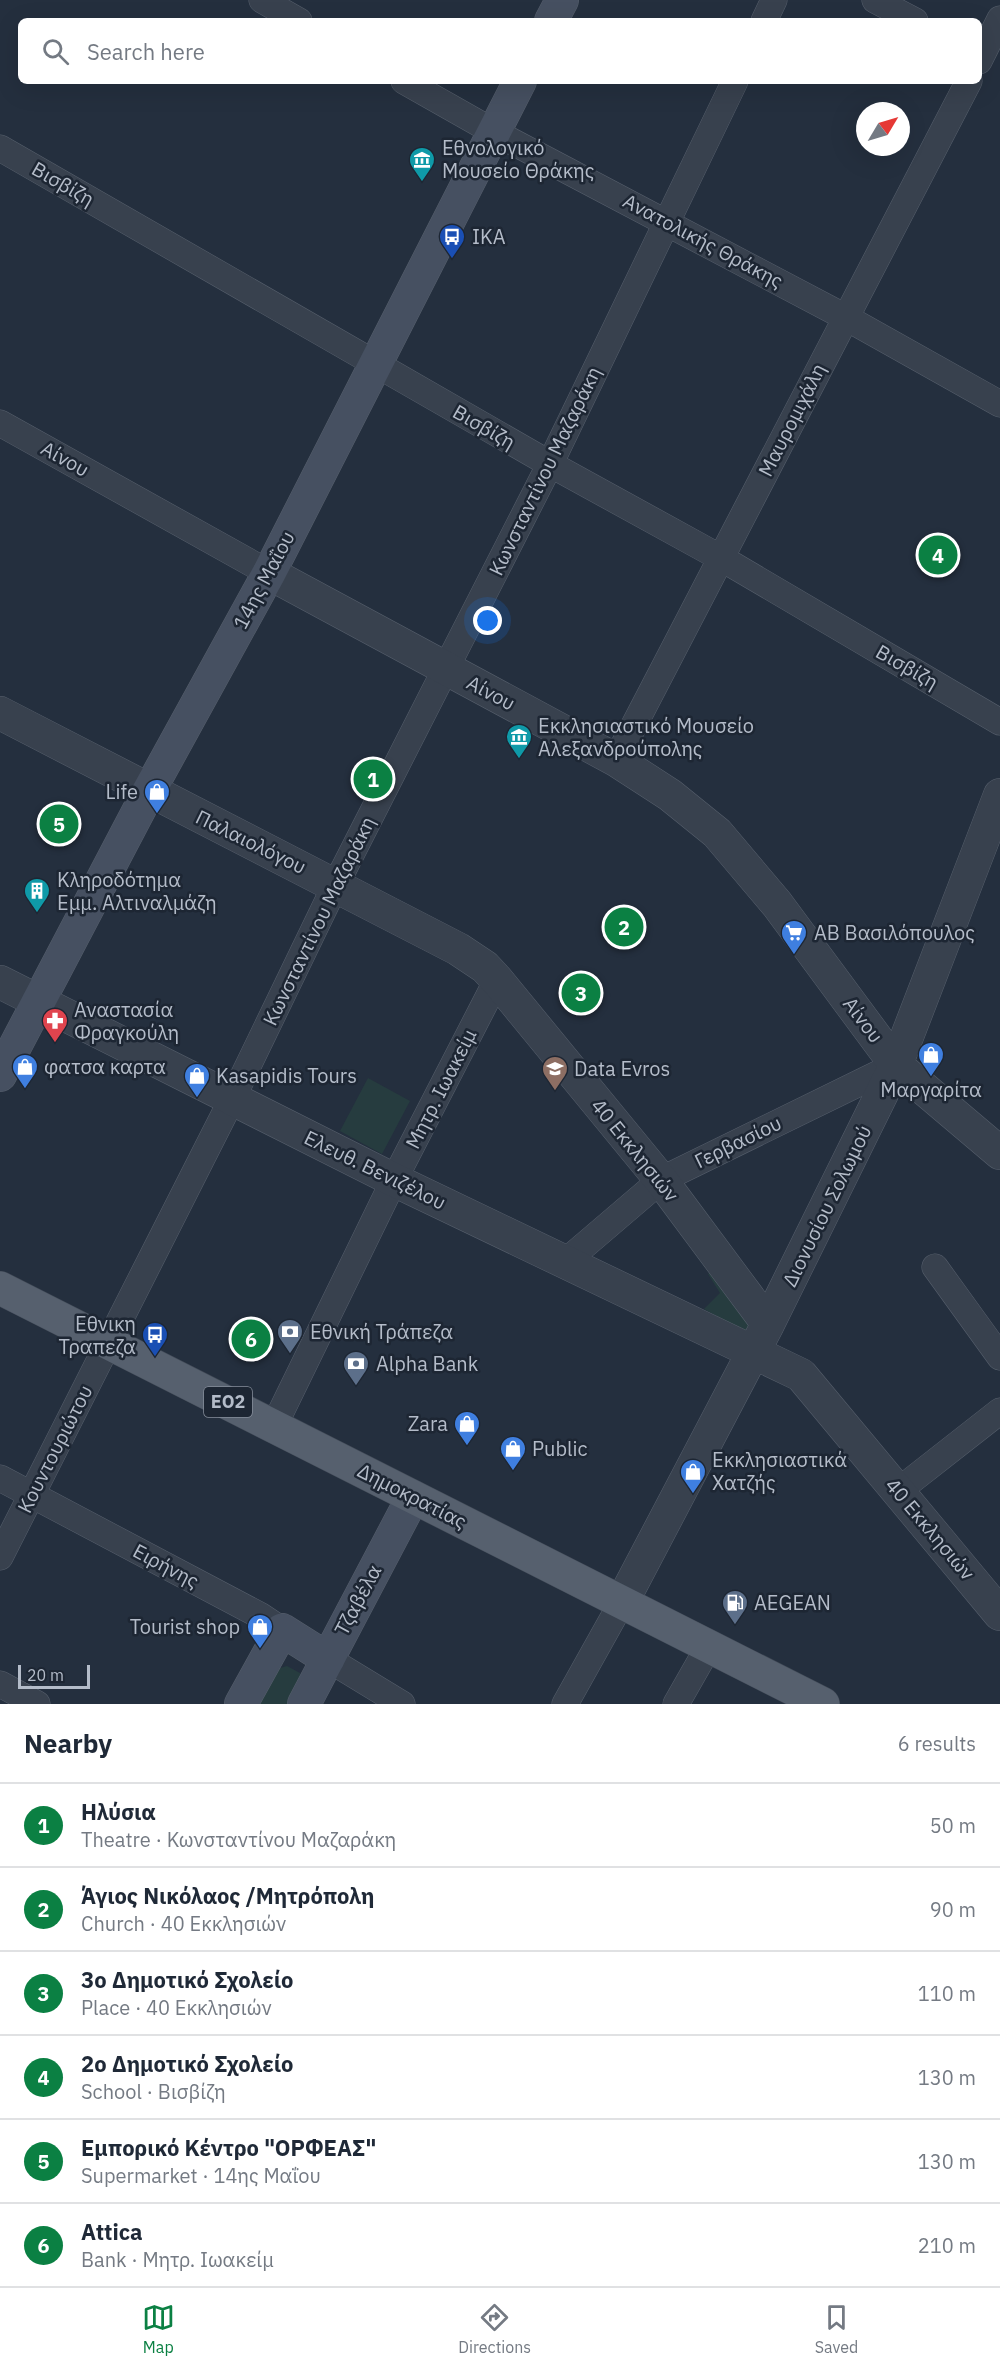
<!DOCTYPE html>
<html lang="en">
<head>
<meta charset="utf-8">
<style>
  :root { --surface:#fff; --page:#f2f2f3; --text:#1f2937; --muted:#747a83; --line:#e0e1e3; --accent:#0b8043 }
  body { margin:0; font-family:"IBM Plex Sans",sans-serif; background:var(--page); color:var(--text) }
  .compass { position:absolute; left:856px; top:102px; width:54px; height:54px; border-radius:50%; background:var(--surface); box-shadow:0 6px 24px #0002; rotate:52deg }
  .scale { position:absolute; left:18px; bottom:15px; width:72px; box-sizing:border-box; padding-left:6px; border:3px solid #b4bcc9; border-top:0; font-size:16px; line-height:21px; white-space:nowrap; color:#b4bcc9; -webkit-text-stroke:4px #1d2633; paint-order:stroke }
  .you { position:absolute; left:488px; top:621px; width:21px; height:21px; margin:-15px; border:4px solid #fff; border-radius:50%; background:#1a73e8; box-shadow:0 0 0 9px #1a73e833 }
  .badge { display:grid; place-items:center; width:39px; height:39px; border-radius:50%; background:var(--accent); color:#fff; font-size:20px; font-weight:700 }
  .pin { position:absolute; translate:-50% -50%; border:3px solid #fff; box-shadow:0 2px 6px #0006 }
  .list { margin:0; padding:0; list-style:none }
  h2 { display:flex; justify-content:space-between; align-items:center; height:78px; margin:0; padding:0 24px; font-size:26px }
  h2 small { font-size:20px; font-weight:400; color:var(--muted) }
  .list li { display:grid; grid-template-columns:39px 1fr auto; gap:18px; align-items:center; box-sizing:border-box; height:84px; padding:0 24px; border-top:2px solid var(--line) }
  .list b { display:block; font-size:22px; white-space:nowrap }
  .list p { margin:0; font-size:20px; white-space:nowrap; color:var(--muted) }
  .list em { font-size:20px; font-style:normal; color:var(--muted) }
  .icon { flex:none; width:33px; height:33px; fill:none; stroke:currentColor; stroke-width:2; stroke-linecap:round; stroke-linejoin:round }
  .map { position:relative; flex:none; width:1000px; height:1704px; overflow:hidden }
  .search { position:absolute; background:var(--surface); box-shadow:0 6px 24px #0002; left:18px; right:18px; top:18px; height:66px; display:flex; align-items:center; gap:15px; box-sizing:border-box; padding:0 21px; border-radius:9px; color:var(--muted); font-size:22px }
  .sheet { height:582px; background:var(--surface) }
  nav { display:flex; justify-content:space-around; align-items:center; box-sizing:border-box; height:84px; border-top:2px solid var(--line); background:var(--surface); font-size:16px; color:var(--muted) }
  nav a { display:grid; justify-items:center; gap:3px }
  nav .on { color:var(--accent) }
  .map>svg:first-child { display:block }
  .green { fill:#263c3f }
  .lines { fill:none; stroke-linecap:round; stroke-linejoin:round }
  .minor-casing { stroke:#565f6c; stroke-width:27 }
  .tertiary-casing { stroke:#565f6c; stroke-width:34 }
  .secondary-casing { stroke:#565f6c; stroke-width:34 }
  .primary-casing { stroke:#414a57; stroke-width:34 }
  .minor { stroke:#38414e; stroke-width:26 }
  .tertiary { stroke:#38414e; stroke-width:33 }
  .secondary { stroke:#465061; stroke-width:33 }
  .primary { stroke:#56606e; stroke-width:33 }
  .labels { text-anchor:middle; stroke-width:5; stroke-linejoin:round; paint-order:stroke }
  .shield { fill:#1d2633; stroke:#878f9c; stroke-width:1.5 }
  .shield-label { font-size:18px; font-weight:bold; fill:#b4bcc9 }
  .poi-label { font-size:20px; fill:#b4bcc9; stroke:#1d2633; text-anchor:start }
  .street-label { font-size:20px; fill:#b4bcc9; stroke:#1d2633 }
</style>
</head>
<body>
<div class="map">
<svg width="1000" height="1704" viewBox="0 0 1000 1704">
  <rect width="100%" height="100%" fill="#242f3e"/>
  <path class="green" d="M 368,1078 L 410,1101 L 382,1154 L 340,1131 Z
    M 716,1268 L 760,1324 L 751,1336 L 704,1309 L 720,1293 L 708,1274 Z
    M 287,1666 L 300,1673 L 302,1681 L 296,1704 L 251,1704 L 280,1668 Z"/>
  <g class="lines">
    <defs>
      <path id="minor" d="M 262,0 L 299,21
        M 875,0 L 915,21
        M 764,21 L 774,0
        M 979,61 L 1000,19
        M 404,81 L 494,132 L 845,317 L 1000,404
        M 0,148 L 550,464 L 721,558 L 1000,722
        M 0,423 L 269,573
        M 616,760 L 969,81
        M 565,1262 L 661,1180 L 896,1065
        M 935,1267 L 1000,1357
        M 274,1426 L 394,1180 L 497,980
        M 0,1478 L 261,1616 L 282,1630
        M 898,1491 L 1000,1411
        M 0,1557 L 232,1099 L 336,884 L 550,464 L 735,81
        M 328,1659 L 402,1704
        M 0,1684 L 37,1704
        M 565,1704 L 622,1602
        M 676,1704 L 709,1646"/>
      <path id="tertiary" d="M 269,573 L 616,760 L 670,795 L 717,833 L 777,904 L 896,1065 L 1000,1153
        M 0,713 L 458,949 L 485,967 L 497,980 L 661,1180 L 768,1324
        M 0,982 L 394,1180 L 801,1375 L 1000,1614
        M 622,1602 L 768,1324 L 896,1065 L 1000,795"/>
      <path id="secondary" d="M 551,21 L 562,0
        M 0,1075 L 149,791 L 269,573 L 520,81
        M 241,1704 L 282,1630 L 328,1659
        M 304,1704 L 413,1497"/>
      <path id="primary" d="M 0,1288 L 823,1704"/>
    </defs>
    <use href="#minor" class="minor-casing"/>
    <use href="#tertiary" class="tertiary-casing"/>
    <use href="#secondary" class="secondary-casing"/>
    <use href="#primary" class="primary-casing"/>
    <use href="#minor" class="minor"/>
    <use href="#tertiary" class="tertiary"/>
    <use href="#secondary" class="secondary"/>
    <use href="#primary" class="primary"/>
  </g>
  <defs>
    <symbol id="museum-pin" viewBox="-11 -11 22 30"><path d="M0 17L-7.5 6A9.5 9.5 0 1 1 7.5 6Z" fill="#0f9aa8" stroke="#1d2633"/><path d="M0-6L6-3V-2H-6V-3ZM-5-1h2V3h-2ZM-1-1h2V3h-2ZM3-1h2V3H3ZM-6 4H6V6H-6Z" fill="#fff"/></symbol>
    <symbol id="bus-pin" viewBox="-11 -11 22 30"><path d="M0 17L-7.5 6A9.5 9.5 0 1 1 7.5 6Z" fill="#1a4fb4" stroke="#1d2633"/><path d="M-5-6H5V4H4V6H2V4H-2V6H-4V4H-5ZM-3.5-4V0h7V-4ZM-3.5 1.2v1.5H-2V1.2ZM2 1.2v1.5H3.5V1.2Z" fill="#fff"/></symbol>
    <symbol id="shop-pin" viewBox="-11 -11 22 30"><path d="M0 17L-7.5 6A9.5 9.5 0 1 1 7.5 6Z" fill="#3f7fe0" stroke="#1d2633"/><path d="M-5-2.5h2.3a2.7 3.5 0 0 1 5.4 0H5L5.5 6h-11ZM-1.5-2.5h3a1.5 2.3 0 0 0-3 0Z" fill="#fff"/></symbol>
    <symbol id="building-pin" viewBox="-11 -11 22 30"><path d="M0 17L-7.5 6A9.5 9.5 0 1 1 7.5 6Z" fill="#0f9aa8" stroke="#1d2633"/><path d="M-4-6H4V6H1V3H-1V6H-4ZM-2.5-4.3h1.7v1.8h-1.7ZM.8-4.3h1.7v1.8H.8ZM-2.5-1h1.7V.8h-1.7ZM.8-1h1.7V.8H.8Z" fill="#fff"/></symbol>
    <symbol id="supermarket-pin" viewBox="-11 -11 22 30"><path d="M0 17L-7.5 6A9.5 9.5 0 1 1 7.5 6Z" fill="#3f7fe0" stroke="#1d2633"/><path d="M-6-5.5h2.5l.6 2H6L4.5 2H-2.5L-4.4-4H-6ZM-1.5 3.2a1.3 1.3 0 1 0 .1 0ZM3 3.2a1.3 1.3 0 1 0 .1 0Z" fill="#fff"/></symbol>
    <symbol id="pharmacy-pin" viewBox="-11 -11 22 30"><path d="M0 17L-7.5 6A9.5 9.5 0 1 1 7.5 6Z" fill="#e0444e" stroke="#1d2633"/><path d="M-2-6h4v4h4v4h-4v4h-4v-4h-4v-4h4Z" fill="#fff"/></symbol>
    <symbol id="school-pin" viewBox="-11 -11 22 30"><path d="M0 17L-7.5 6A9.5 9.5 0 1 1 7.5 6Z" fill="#8d6e63" stroke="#1d2633"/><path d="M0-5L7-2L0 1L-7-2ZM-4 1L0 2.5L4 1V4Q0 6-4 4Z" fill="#fff"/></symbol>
    <symbol id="bank-pin" viewBox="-11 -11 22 30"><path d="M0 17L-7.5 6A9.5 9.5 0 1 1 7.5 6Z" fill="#5c6f8a" stroke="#1d2633"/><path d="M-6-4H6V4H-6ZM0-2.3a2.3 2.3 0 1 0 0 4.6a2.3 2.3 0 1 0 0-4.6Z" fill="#fff"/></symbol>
    <symbol id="fuel-pin" viewBox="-11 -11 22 30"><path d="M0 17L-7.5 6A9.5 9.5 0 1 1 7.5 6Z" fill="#5c6f8a" stroke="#1d2633"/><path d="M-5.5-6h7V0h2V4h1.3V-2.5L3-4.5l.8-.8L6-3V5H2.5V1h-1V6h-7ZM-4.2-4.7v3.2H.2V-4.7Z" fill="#fff"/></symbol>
  </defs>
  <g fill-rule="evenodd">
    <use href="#museum-pin" x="407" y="145" width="30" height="40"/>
    <use href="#bus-pin" x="437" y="222" width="30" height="40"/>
    <use href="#museum-pin" x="504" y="722" width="30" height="40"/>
    <use href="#shop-pin" x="142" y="777" width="30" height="40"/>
    <use href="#building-pin" x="22" y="876" width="30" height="40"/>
    <use href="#supermarket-pin" x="779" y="918" width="30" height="40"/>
    <use href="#pharmacy-pin" x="40" y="1006" width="30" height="40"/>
    <use href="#shop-pin" x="916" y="1040" width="30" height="40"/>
    <use href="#shop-pin" x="10" y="1052" width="30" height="40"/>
    <use href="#school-pin" x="540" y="1054" width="30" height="40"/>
    <use href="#shop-pin" x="182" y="1061" width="30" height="40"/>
    <use href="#bank-pin" x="275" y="1317" width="30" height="40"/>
    <use href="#bus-pin" x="140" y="1320" width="30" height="40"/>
    <use href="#bank-pin" x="341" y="1349" width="30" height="40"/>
    <use href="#shop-pin" x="452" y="1409" width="30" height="40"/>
    <use href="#shop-pin" x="498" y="1434" width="30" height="40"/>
    <use href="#shop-pin" x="678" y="1457" width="30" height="40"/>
    <use href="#fuel-pin" x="720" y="1588" width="30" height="40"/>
    <use href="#shop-pin" x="245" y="1612" width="30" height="40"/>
  </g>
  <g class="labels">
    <rect class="shield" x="204" y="1387" width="48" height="30" rx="4.5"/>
    <g class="shield-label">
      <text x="228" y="1408">ΕΟ2</text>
    </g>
    <g class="poi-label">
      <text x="442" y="155">Εθνολογικό<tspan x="442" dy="23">Μουσείο Θράκης</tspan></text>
      <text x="472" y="244">ΙΚΑ</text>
      <text x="538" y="733">Εκκλησιαστικό Μουσείο<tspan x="538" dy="23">Αλεξανδρούπολης</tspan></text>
      <text x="138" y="799" text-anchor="end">Life</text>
      <text x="57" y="887">Κληροδότημα<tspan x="57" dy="23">Εμμ. Αλτιναλμάζη</tspan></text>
      <text x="814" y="940">ΑΒ Βασιλόπουλος</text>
      <text x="74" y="1017">Αναστασία<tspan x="74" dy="23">Φραγκούλη</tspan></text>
      <text x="44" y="1074">φατσα καρτα</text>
      <text x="574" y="1076">Data Evros</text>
      <text x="216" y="1083">Kasapidis Tours</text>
      <text x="931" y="1097" text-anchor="middle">Μαργαρίτα</text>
      <text x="136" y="1331" text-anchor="end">Εθνικη<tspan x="136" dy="23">Τραπεζα</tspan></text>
      <text x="310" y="1339">Εθνική Τράπεζα</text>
      <text x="376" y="1371">Alpha Bank</text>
      <text x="448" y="1431" text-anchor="end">Zara</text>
      <text x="532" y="1456">Public</text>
      <text x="712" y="1467">Εκκλησιαστικά<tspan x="712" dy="23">Χατζής</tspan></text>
      <text x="754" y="1610">AEGEAN</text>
      <text x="240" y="1634" text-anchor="end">Tourist shop</text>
    </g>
    <g class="street-label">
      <text transform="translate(63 184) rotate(30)" y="7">Βισβίζη</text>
      <text transform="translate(703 241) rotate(28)" y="7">Ανατολικής Θράκης</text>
      <text transform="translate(792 420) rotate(-63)" y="7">Μαυρομιχάλη</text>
      <text transform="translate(484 427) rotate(30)" y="7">Βισβίζη</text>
      <text transform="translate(65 459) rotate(29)" y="7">Αίνου</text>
      <text transform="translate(545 471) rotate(-64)" y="7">Κωνσταντίνου Μαζαράκη</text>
      <text transform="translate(264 580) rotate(-62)" y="7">14ης Μαΐου</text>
      <text transform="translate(907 667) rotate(30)" y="7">Βισβίζη</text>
      <text transform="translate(491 693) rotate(28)" y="7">Αίνου</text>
      <text transform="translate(251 842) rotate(26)" y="7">Παλαιολόγου</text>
      <text transform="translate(319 921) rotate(-64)" y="7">Κωνσταντίνου Μαζαράκη</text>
      <text transform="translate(863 1020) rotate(53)" y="7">Αίνου</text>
      <text transform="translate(441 1089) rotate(-63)" y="7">Μητρ. Ιωακείμ</text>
      <text transform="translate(738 1142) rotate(-26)" y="7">Γερβασίου</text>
      <text transform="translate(635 1150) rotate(51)" y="7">40 Εκκλησιών</text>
      <text transform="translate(375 1170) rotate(26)" y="7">Ελευθ. Βενιζέλου</text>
      <text transform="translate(827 1206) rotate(-64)" y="7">Διονυσίου Σολωμού</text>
      <text transform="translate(55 1449) rotate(-63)" y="7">Κουντουριώτου</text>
      <text transform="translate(412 1496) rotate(27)" y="7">Δημοκρατίας</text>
      <text transform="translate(930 1529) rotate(50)" y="7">40 Εκκλησιών</text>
      <text transform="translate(166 1566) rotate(28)" y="7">Ειρήνης</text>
      <text transform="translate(358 1600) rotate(-62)" y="7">Τζαβέλα</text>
    </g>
  </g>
</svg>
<svg class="compass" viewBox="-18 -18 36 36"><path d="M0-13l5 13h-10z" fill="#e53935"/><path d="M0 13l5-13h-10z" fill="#747a83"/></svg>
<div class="scale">20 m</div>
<div class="you"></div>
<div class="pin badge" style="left:373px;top:779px">1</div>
<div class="pin badge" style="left:624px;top:927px">2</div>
<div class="pin badge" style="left:581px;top:993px">3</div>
<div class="pin badge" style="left:938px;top:555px">4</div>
<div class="pin badge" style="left:59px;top:824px">5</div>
<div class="pin badge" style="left:251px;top:1339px">6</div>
<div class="search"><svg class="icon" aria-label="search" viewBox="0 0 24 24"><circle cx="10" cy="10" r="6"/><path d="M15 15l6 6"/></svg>Search here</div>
</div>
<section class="sheet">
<h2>Nearby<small>6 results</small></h2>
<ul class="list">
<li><span class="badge">1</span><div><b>Ηλύσια</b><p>Theatre · Κωνσταντίνου Μαζαράκη</p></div><em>50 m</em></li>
<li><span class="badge">2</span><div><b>Άγιος Νικόλαος /Μητρόπολη</b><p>Church · 40 Εκκλησιών</p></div><em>90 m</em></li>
<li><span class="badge">3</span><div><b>3ο Δημοτικό Σχολείο</b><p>Place · 40 Εκκλησιών</p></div><em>110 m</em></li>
<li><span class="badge">4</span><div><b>2o Δημοτικό Σχολείο</b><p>School · Βισβίζη</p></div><em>130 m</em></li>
<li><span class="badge">5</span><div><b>Εμπορικό Κέντρο &quot;ΟΡΦΕΑΣ&quot;</b><p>Supermarket · 14ης Μαΐου</p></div><em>130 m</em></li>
<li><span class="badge">6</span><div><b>Attica</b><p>Bank · Μητρ. Ιωακείμ</p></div><em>210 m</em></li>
</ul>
</section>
<nav>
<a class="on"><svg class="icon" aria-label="map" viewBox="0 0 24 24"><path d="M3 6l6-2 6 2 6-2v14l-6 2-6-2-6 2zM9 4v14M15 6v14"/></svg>Map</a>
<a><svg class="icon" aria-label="directions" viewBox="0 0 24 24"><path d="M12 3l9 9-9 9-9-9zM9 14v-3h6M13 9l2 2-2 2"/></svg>Directions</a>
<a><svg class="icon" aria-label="saved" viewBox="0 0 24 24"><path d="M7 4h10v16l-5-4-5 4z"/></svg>Saved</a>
</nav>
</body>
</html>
